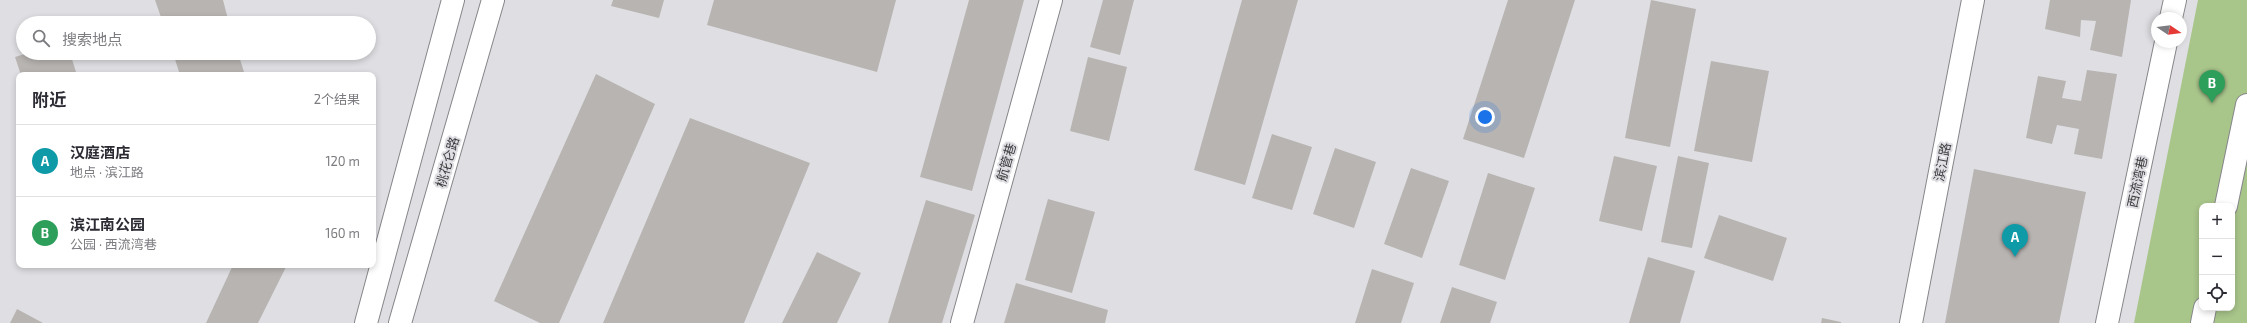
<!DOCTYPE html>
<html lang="zh">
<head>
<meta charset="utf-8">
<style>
  :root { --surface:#fff; --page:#f2f2f3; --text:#2b2b33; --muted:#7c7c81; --line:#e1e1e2; --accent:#2563eb }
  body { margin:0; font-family:"Exo 2","Noto Sans SC",sans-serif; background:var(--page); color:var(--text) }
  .controls { position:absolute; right:12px; bottom:12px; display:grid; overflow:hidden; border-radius:8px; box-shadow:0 2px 6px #0003 }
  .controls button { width:36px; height:36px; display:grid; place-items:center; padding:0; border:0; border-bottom:1px solid var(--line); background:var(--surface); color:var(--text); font:20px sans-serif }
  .compass { position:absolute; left:2151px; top:12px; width:36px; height:36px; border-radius:50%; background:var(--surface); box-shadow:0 2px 6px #0003; rotate:103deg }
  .you { position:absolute; left:1485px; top:117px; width:14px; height:14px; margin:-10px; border:3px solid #fff; border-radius:50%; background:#1a73e8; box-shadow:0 0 0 6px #1a73e833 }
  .badge { display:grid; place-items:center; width:26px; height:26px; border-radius:50%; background:var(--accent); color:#fff; font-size:13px; font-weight:700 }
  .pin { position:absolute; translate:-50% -33px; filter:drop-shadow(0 1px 2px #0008) }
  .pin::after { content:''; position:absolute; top:21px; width:14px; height:12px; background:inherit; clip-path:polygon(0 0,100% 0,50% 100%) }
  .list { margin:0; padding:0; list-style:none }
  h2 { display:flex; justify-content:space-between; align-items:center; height:52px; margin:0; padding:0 16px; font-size:17px }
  h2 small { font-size:13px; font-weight:400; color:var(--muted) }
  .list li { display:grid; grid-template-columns:26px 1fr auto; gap:12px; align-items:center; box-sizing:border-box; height:72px; padding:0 16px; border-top:1px solid var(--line) }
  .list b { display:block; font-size:15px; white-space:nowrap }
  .list p { margin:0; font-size:13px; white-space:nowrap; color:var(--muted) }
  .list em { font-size:13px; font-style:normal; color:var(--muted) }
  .icon { flex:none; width:22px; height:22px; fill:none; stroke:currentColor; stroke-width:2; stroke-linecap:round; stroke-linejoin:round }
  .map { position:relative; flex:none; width:2247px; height:323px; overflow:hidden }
  .search { position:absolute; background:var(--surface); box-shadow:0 2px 6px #0003; left:16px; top:16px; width:360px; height:44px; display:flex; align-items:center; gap:10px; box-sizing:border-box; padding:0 14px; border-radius:22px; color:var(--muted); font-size:15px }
  .panel { position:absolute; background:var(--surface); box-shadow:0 2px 6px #0003; left:16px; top:72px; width:360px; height:196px; border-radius:8px }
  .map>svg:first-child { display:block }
  .green { fill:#a8c58a; fill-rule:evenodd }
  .building { fill:#b8b4b2 }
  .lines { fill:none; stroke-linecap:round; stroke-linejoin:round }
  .minor-casing { stroke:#86868a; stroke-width:24 }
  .major-casing { stroke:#86868a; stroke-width:24 }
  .minor { stroke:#fff; stroke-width:22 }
  .major { stroke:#fff; stroke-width:22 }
  .labels { text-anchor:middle; stroke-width:4; stroke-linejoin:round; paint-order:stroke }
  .street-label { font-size:13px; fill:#3c3c3e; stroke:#dfdfe3 }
</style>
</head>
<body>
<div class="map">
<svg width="2247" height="323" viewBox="0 0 2247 323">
  <rect width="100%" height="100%" fill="#dfdfe3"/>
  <path class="green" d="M 2198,0 L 2247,0 L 2247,323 L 2134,323 ZM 2202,206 L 2232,206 L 2232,308 L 2202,308 Z"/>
  <path class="building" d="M 155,0 L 223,0 L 229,23 L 163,23 Z
    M 613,0 L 664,0 L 659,18 L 611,6 Z
    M 714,0 L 896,0 L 877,72 L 707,25 Z
    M 969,0 L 1024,0 L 972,191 L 920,177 Z
    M 1103,0 L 1134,0 L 1120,55 L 1090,47 Z
    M 1242,0 L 1298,0 L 1245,185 L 1194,170 Z
    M 1508,0 L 1575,0 L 1524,158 L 1463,139 Z
    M 1651,0 L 1696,9 L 1670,147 L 1625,138 Z
    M 2050,0 L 2131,0 L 2122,57 L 2090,50 L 2096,21 L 2081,20 L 2080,37 L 2045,29 Z
    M 28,53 L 70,53 L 77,75 L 21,75 L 15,57 Z
    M 173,53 L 238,53 L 245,75 L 180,75 Z
    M 1088,57 L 1127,67 L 1109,141 L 1070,131 Z
    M 1711,61 L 1769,71 L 1752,162 L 1694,151 Z
    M 2087,70 L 2117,74 L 2102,159 L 2074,154 L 2079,129 L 2057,125 L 2052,144 L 2026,138 L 2038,76 L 2066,81 L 2062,98 L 2081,101 Z
    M 596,74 L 655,104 L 559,323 L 540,323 L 494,301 Z
    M 690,118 L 810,163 L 744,323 L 603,323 Z
    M 1272,134 L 1312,147 L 1292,210 L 1252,198 Z
    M 1335,148 L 1376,162 L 1354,228 L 1313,214 Z
    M 1614,156 L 1657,166 L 1642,231 L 1599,221 Z
    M 1678,156 L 1709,163 L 1692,248 L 1661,242 Z
    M 1411,168 L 1449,181 L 1422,258 L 1384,244 Z
    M 1974,169 L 2086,192 L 2059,323 L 1945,323 Z
    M 1488,173 L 1535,188 L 1505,280 L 1459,265 Z
    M 1048,199 L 1095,212 L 1072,293 L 1025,280 Z
    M 926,200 L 975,215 L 942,323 L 888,323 Z
    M 1719,215 L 1787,238 L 1773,281 L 1704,258 Z
    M 817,252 L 861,273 L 837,323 L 782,323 Z
    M 1648,257 L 1695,271 L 1680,323 L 1629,323 Z
    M 233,265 L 287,265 L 258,323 L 206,323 Z
    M 1372,269 L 1414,283 L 1401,323 L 1355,323 Z
    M 1016,283 L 1108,310 L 1105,323 L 1004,323 Z
    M 1452,287 L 1497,302 L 1490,323 L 1440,323 Z
    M 17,309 L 43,323 L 10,323 Z
    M 1822,318 L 1841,322 L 1841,323 L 1821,323 Z"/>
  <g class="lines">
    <defs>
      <path id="minor" d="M 2171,18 L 2175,0
        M 2226,206 L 2247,105
        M 962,323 L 1051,0
        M 2107,323 L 2166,42
        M 2202,323 L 2205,308"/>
      <path id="major" d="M 366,323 L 453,0
        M 400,323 L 493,0
        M 1911,323 L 1973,0"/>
    </defs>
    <use href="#minor" class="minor-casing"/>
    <use href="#major" class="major-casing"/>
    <use href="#minor" class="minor"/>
    <use href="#major" class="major"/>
  </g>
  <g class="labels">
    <g class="street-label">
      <text transform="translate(447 162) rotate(-74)" y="5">桃花仑路</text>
      <text transform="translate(1006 162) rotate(-74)" y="5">航管巷</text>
      <text transform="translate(1942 162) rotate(-79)" y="5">滨江路</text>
      <text transform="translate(2137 182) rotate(-78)" y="5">西流湾巷</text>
    </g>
  </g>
</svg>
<div class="controls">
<button>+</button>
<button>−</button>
<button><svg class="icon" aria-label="locate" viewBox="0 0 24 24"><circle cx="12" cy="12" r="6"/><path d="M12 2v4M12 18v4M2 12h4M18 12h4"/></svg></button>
</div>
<svg class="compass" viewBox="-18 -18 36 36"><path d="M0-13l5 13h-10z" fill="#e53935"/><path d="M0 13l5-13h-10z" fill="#7c7c81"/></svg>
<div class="you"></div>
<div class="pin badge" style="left:2015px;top:257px;background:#0f9aa8">A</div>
<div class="pin badge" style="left:2212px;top:103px;background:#2e9e5b">B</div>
<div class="search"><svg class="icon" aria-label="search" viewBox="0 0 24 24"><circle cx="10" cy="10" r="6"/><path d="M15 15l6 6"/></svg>搜索地点</div>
<section class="panel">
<h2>附近<small>2个结果</small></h2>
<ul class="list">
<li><span class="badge" style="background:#0f9aa8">A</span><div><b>汉庭酒店</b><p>地点 · 滨江路</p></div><em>120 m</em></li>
<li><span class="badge" style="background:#2e9e5b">B</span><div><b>滨江南公园</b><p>公园 · 西流湾巷</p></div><em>160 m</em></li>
</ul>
</section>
</div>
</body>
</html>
